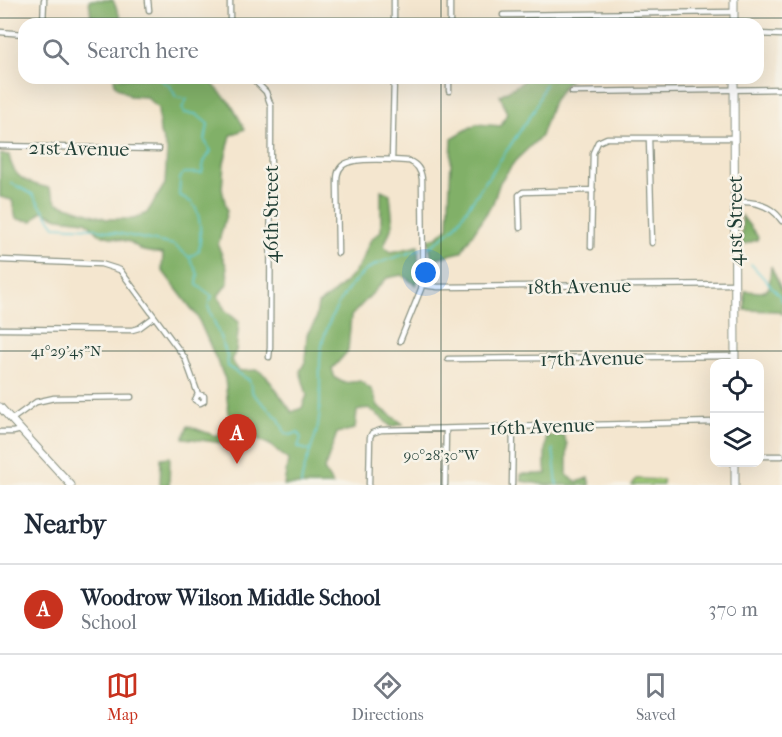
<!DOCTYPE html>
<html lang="en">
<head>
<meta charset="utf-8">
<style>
  :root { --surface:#fff; --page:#f6f6f7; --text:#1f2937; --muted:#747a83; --line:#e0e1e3; --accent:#c8321e }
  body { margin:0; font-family:"IM FELL French Canon",serif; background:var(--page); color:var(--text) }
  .controls { position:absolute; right:18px; bottom:18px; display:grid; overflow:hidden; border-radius:12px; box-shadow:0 6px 24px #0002 }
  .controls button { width:54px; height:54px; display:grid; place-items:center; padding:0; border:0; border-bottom:2px solid var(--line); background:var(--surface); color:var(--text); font:30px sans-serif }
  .you { position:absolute; left:426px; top:273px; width:21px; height:21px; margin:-15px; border:4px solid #fff; border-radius:50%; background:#1a73e8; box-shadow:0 0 0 9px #1a73e833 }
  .badge { display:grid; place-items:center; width:39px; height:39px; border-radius:50%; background:var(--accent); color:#fff; font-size:20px; font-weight:700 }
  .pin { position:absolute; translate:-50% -50px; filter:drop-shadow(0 2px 3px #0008) }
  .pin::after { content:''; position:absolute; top:32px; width:21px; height:18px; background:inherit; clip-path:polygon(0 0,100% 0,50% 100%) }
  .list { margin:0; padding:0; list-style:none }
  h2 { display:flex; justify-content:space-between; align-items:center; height:78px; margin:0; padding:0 24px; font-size:26px }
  h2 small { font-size:20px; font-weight:400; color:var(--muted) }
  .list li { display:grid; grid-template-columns:39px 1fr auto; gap:18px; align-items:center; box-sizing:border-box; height:90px; padding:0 24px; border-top:2px solid var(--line) }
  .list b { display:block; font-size:22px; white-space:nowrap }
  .list p { margin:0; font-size:20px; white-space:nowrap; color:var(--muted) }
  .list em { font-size:20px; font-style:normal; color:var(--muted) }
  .icon { flex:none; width:33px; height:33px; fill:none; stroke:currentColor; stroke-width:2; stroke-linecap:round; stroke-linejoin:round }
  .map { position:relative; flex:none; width:782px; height:485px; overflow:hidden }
  .search { position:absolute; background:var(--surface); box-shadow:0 6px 24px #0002; left:18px; right:18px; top:18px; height:66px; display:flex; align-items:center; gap:15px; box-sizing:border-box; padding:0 21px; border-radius:18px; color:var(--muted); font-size:22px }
  .sheet { height:168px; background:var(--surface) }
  nav { display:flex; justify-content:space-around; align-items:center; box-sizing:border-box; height:84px; border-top:2px solid var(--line); background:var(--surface); font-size:16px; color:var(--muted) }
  nav a { display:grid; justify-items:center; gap:3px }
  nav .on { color:var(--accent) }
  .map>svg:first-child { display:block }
  .green { fill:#a2cc78; stroke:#608456; stroke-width:1.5 }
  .forest { fill:#81b068; stroke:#50764e; stroke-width:1.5 }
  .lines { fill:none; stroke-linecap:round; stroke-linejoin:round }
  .stream { stroke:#5dcad5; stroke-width:1.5 }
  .street-casing { stroke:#8a9282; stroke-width:7 }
  .secondary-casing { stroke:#8a9282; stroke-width:9 }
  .street { stroke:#fff; stroke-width:4.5 }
  .secondary { stroke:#fff; stroke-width:7 }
  .ticks { fill:none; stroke:#1f3d34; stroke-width:1.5; stroke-opacity:0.45 }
  .labels { text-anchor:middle; stroke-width:5; stroke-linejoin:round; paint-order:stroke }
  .street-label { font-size:20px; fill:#1f3d34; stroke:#f7f3e8 }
  .ticks-label { font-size:15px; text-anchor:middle; fill:#1f3d34; stroke:#f7f3e8; stroke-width:5; stroke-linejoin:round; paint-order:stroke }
</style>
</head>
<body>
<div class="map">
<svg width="782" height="485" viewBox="0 0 782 485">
  <rect width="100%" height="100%" fill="#f7f3e8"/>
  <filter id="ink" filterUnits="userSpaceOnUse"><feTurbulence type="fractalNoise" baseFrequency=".0167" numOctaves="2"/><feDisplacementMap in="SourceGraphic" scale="12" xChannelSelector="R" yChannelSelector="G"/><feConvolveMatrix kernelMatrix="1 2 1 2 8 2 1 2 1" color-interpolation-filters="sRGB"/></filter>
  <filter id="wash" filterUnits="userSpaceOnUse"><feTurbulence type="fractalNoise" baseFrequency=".008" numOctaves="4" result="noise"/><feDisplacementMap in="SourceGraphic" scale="24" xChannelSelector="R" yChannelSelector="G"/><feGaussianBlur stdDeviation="1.35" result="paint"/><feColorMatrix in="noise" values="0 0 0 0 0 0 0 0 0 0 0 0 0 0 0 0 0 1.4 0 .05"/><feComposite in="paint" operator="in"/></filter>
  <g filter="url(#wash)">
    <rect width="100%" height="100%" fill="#f4e6cf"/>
    <path class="green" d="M 636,479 L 663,480 L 663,485 L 632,485 Z"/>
    <path class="forest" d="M 89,0 L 113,0 L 123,24 L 97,24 L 91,16 Z
      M 114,78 L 207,78 L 231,104 L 245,129 L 231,135 L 224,163 L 222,189 L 227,211 L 218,245 L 227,268 L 228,283 L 218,296 L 225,310 L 239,322 L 236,351 L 231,360 L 239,371 L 258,370 L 267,377 L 292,412 L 302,408 L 307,395 L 300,371 L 305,362 L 307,334 L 315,322 L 318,304 C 333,295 352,278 361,262 C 370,245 364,244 381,231 L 381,190 L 390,194 L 393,224 L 384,246 L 391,252 L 418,246 L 419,277 L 416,285 L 402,275 L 387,278 L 351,316 L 348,351 L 332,369 L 335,378 L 344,383 L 360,381 L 372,390 L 378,406 L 403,424 L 391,427 L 382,418 L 368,408 L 357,411 L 355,429 L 337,433 L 324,470 L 333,485 L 284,485 L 288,460 L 272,446 L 256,438 L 223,443 L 183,438 L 188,426 L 216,436 L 225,430 L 229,417 L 225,379 L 197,316 L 162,270 L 163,254 L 143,251 L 130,242 L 99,234 L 86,221 L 58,218 L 42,211 L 33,221 L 16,219 L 12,200 L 0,197 L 0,154 L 9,155 C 13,179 27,183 49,188 L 57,203 L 107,219 L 134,219 L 147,213 L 165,184 L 167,150 L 160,133 L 158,108 L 146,97 L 130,96 L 115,85 Z
      M 524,78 L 573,78 L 567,82 L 553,101 L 541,136 L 515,161 L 500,182 L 493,203 L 461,252 L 432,259 L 428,239 L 437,237 L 448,227 L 452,138 L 476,124 L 501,126 L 507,113 L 500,95 L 523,82 Z
      M 742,216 L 758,237 L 757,240 L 742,245 Z
      M 771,266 L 782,291 L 782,314 L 777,311 L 745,310 L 745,291 L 762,292 L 769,288 Z
      M 563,435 L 567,444 L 567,475 L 577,482 L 588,478 L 590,485 L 547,485 L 521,481 L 521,474 L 546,474 C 543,461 546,450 546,436 Z
      M 170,457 L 169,485 L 160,485 L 161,458 Z"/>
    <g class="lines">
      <path class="stream" d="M 158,78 L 170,86 L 176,97 L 187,99 L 182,108 L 185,113 L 196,114 L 208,124 L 205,141 L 211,151 L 204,162 L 202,173 L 183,173 L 180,179 L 179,195 C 183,197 188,200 192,203 C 202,213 201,238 199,251 L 190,257
        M 11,183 L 32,194 L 55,226 L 93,228 L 174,245 L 189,257 L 198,274 L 197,285 L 212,296 L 208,306 L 227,355 L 228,367 L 249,380 L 253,394 L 279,419 L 285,433 L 291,435 L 298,432 L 301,438 L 298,447 L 310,451
        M 426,248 L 434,244 L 454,228 L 535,109 L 545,84
        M 751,264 L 779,295 L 782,301
        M 553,449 L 557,485
        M 301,485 C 303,462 317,441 319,419 C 322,396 318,372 321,350 C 326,321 348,280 373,266 C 388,258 405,255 421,249"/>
    </g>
  </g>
  <g filter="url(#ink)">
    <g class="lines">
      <defs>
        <path id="street" d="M 148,0 L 149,10
          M 503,15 L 734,12
          M 43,24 L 44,0
          M 230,24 L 230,0
          M 394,24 L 394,0
          M 450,24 L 450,0
          M 0,32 L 24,34
          M 758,34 L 782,35
          M 252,78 L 266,92 L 271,106 L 270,348 L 269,357
          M 449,91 L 449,78
          M 572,92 L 782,89
          M 649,139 L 652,243
          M 0,146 L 159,149
          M 392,160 L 394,78
          M 735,202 C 753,201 771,204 782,221
          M 520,228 L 519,195 L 523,192 L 593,190
          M 591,247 L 593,153 L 598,142 L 607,138 L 734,138
          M 338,253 L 337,184 C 337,177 337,171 342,166 C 352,156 394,160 409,161 C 417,164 421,170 422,179 L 423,280 L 421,289 L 400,341
          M 0,260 L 101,264 L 120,270 L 185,358 L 198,394 L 195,400 L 200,403 L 204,401 L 204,396 L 198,394
          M 422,285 L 438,287 L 735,284
          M 0,329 L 132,330 L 139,328 L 154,317
          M 448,359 L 735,356
          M 11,420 L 36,402 L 54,398 L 131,397
          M 0,432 L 13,432 L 21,430
          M 760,456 L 782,456
          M 369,485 L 370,437 L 372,433 L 381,430 L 714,422
          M 445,485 L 446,430
          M 512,485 L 513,427"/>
        <path id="secondary" d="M 734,24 L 734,0
          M 734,78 L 735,364
          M 0,407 L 71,485
          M 735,462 L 735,485"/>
      </defs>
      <use href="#street" class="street-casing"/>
      <use href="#secondary" class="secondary-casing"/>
      <use href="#street" class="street"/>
      <use href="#secondary" class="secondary"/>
    </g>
  </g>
  <path class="ticks" d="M 441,0 L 441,24M 0,18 L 782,18M 441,78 L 441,485M 0,351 L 782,351"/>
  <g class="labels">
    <g class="street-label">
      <text transform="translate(79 148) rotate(1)" y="7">21st Avenue</text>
      <text transform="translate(271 214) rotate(-90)" y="7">46th Street</text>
      <text transform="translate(735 221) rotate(-90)" y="7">41st Street</text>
      <text transform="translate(579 286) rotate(-1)" y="7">18th Avenue</text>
      <text transform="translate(592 358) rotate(-1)" y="7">17th Avenue</text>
      <text transform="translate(542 426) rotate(-2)" y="7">16th Avenue</text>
    </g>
  </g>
  <g class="ticks-label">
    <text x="66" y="356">41°29'45"N</text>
    <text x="441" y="460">90°28'30"W</text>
  </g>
</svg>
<div class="controls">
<button><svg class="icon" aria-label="locate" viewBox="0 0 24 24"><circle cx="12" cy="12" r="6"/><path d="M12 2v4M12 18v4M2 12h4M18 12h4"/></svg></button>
<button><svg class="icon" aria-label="layers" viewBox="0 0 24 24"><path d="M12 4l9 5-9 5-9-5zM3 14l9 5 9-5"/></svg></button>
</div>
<div class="you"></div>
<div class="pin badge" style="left:237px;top:464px">A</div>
<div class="search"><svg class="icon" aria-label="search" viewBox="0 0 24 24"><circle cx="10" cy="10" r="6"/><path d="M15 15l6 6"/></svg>Search here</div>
</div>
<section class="sheet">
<h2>Nearby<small></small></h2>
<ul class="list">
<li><span class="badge">A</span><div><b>Woodrow Wilson Middle School</b><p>School</p></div><em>370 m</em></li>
</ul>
</section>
<nav>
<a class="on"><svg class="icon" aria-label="map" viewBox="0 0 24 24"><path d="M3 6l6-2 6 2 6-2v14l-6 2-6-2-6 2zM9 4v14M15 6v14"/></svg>Map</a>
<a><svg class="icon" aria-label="directions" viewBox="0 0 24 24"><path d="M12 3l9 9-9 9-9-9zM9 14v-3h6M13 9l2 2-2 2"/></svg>Directions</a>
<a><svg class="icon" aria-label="saved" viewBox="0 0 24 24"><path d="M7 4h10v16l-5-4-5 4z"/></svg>Saved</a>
</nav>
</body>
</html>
